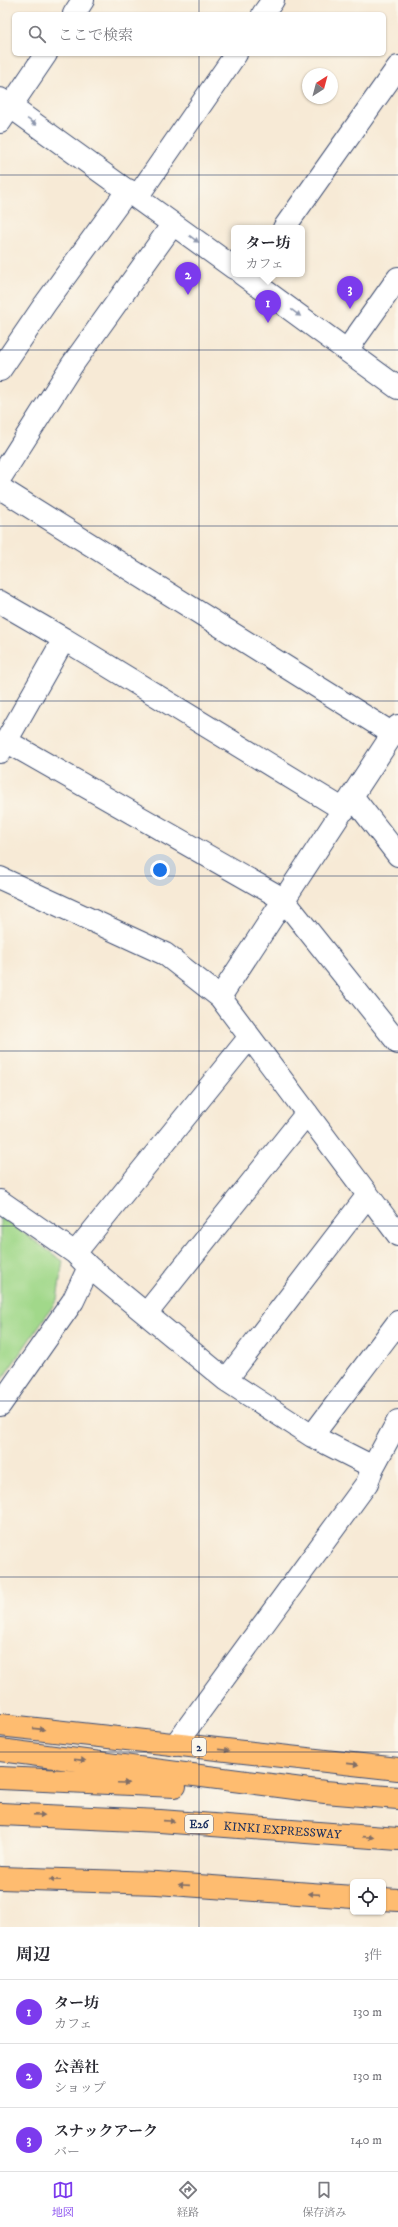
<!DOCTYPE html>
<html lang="ja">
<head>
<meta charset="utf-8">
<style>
  :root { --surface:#fff; --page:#f7f7f7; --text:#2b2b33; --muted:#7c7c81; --line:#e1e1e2; --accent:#7c3aed }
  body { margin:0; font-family:"IM FELL DW Pica","Noto Serif JP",serif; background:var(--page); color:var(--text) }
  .controls { position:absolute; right:12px; bottom:12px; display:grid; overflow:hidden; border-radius:6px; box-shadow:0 1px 3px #0004 }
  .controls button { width:36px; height:36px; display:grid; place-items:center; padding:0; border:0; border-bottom:1px solid var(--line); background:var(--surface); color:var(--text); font:20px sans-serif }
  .compass { position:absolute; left:302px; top:68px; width:36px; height:36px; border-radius:50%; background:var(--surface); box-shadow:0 1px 3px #0004; rotate:36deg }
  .you { position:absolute; left:160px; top:870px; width:14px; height:14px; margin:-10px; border:3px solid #fff; border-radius:50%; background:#1a73e8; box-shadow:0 0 0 6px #1a73e833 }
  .badge { display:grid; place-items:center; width:26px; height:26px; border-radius:50%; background:var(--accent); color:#fff; font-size:13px; font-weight:700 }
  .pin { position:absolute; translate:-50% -33px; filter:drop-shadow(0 1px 2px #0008) }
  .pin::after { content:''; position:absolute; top:21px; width:14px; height:12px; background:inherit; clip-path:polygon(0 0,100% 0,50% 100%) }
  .popup { position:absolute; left:231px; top:225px; width:74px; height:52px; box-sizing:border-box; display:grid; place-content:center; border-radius:6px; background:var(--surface); filter:drop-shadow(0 1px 3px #0005); font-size:13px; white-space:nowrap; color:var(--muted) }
  .popup b { font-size:15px; color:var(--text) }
  .popup::after { content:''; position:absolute; left:50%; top:100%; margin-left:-8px; border:8px solid transparent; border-top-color:var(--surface) }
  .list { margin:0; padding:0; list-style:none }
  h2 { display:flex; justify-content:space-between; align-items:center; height:52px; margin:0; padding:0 16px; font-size:17px }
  h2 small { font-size:13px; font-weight:400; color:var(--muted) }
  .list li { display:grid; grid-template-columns:26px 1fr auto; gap:12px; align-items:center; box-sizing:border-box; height:64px; padding:0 16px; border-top:1px solid var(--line) }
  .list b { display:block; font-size:15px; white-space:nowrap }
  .list p { margin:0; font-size:13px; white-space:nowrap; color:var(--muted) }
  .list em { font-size:13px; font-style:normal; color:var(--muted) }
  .icon { flex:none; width:22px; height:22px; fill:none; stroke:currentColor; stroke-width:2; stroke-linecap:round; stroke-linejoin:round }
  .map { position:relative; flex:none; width:398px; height:1927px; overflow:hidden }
  .search { position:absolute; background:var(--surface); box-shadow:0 1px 3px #0004; left:12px; right:12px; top:12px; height:44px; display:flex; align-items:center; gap:10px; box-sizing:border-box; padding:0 14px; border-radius:6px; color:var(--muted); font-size:15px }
  .sheet { height:244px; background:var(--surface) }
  nav { display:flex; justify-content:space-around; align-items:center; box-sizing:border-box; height:56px; border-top:1px solid var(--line); background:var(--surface); font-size:11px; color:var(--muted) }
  nav a { display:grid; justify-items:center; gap:2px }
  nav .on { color:var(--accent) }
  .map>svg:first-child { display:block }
  .green { fill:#a1d88a; stroke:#5e8474 }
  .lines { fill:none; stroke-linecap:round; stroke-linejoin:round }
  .minor-casing { stroke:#3c4b70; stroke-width:24 }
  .primary-casing { stroke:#3c4b70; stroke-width:24 }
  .motorway-casing { stroke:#3c4b70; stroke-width:24 }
  .minor { stroke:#fff; stroke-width:22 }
  .primary { stroke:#febc70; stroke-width:22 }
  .motorway { stroke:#febc70; stroke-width:22 }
  .oneway { fill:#8d97ae }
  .oneway2 { fill:#816e66 }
  .grid { fill:none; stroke:#1b2f5e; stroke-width:1; stroke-opacity:0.55 }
  .labels { text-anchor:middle; stroke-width:3; stroke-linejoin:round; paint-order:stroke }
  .shield { fill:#fbf7ec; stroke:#5e6b89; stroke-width:1 }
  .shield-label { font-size:11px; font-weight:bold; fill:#1b2f5e }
  .street-label { font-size:12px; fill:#1b2f5e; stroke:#fbf7ec }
</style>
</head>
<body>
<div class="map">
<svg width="398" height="1927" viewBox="0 0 398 1927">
  <rect width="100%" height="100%" fill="#fbf7ec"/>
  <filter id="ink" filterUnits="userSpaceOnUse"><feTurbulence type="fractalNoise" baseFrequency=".025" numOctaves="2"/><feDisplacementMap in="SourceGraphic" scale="8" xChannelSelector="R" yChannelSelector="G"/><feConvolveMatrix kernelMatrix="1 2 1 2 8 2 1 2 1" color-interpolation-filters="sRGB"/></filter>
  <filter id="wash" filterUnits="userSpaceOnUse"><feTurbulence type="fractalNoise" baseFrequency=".012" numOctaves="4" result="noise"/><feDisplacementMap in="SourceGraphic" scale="16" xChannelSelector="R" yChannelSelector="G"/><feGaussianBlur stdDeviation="0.9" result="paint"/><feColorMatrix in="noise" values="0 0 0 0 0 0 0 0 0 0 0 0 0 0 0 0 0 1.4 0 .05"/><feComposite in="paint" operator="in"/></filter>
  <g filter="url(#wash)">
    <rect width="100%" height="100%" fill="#f7ead6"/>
    <path class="green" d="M 0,1216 L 63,1261 L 57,1300 L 0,1382 Z"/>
  </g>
  <g filter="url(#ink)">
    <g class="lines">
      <defs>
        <path id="minor" d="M 74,14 L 83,0
          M 263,14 L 273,0
          M 0,99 L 234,268
          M 0,122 L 46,54
          M 137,197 L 236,54
          M 284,228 L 398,67
          M 242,274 L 398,388
          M 347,350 L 398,278
          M 0,370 L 45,304 L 128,190
          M 0,478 L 72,365 L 173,224
          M 0,488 L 393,734
          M 0,602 L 64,639
          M 398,726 L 220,997 L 398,1235
          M 6,741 L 283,899 L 398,1043
          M 0,752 L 64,639 L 344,810
          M 352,796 L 398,855
          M 0,878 L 165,954 L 220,997
          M 0,1201 L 75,1253 L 89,1267 L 226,1380 L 312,1436 L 373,1467
          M 75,1253 L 249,1038
          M 146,1314 L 307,1113
          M 226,1380 L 368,1195
          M 0,1405 L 73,1301 L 89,1267
          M 312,1436 L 398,1322
          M 175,1745 L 367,1483 L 373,1467 L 398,1421"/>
        <path id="primary" d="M 0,1725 L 398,1769"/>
        <g id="motorway">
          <path d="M 0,1750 L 325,1792 L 398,1798"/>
          <path d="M 0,1778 L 175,1786"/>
          <path id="s1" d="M 0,1814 L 160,1821 L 398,1839"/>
          <path d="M 0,1878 L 157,1883 L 353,1897"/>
          <path d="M 383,1899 L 398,1900"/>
        </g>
      </defs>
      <use href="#minor" class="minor-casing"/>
      <use href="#primary" class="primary-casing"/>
      <use href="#motorway" class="motorway-casing"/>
      <use href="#minor" class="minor"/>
      <use href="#primary" class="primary"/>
      <use href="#motorway" class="motorway"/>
    </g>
    <defs><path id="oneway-solid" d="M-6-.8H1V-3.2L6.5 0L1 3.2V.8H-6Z"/></defs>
    <g class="oneway">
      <use href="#oneway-solid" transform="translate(32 122) rotate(35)"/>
      <use href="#oneway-solid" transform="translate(194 239) rotate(36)"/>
      <use href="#oneway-solid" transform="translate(296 313) rotate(36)"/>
    </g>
    <g class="oneway2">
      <use href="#oneway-solid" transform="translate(39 1729) rotate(6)"/>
      <use href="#oneway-solid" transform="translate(224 1750) rotate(6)"/>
      <use href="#oneway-solid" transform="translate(80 1760) rotate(7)"/>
      <use href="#oneway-solid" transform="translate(353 1764) rotate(6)"/>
      <use href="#oneway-solid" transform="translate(123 1783) rotate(2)"/>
      <use href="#oneway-solid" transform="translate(39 1815) rotate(2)"/>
      <use href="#oneway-solid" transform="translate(169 1821) rotate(4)"/>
      <use href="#oneway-solid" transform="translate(368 1837) rotate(4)"/>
      <use href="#oneway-solid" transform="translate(55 1880) rotate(-178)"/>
      <use href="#oneway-solid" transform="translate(184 1885) rotate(-176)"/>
      <use href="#oneway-solid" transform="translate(314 1894) rotate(-176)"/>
    </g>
  </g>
  <path class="grid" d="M 199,0 L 199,14M 199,54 L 199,1927M 0,175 L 398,175M 0,350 L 398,350M 0,526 L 398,526M 0,701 L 398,701M 0,876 L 398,876M 0,1051 L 398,1051M 0,1226 L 398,1226M 0,1401 L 398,1401M 0,1577 L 398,1577M 0,1752 L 398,1752"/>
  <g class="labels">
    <g class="shield">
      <rect x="192" y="1738" width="14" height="18" rx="3"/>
      <rect x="185" y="1815" width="28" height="18" rx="3"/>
    </g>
    <g class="shield-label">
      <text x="199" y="1751">2</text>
      <text x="199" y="1828">E26</text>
    </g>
    <g class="street-label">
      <text dy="4" stroke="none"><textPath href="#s1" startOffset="283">KINKI EXPRESSWAY</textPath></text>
    </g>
  </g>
</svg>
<div class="controls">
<button><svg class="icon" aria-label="locate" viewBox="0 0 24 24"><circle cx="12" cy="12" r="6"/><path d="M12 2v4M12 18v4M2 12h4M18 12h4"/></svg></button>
</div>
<svg class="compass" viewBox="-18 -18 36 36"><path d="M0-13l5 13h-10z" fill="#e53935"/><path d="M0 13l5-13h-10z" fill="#7c7c81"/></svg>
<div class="you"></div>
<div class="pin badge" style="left:268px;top:323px">1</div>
<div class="popup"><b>ター坊</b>カフェ</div>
<div class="pin badge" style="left:188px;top:295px">2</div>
<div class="pin badge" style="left:350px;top:309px">3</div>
<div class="search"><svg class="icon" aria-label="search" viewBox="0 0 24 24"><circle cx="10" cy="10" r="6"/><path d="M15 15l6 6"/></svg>ここで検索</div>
</div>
<section class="sheet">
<h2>周辺<small>3件</small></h2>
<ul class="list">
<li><span class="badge">1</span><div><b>ター坊</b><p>カフェ</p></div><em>130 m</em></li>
<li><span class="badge">2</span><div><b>公善社</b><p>ショップ</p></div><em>130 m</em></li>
<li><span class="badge">3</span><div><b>スナックアーク</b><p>バー</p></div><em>140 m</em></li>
</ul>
</section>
<nav>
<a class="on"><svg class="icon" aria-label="map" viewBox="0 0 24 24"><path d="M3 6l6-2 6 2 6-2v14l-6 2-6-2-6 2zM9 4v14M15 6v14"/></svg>地図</a>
<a><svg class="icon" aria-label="directions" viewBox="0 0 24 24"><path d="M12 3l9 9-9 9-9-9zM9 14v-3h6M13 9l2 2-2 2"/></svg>経路</a>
<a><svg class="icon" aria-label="saved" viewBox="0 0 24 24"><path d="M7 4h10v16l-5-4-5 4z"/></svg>保存済み</a>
</nav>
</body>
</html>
